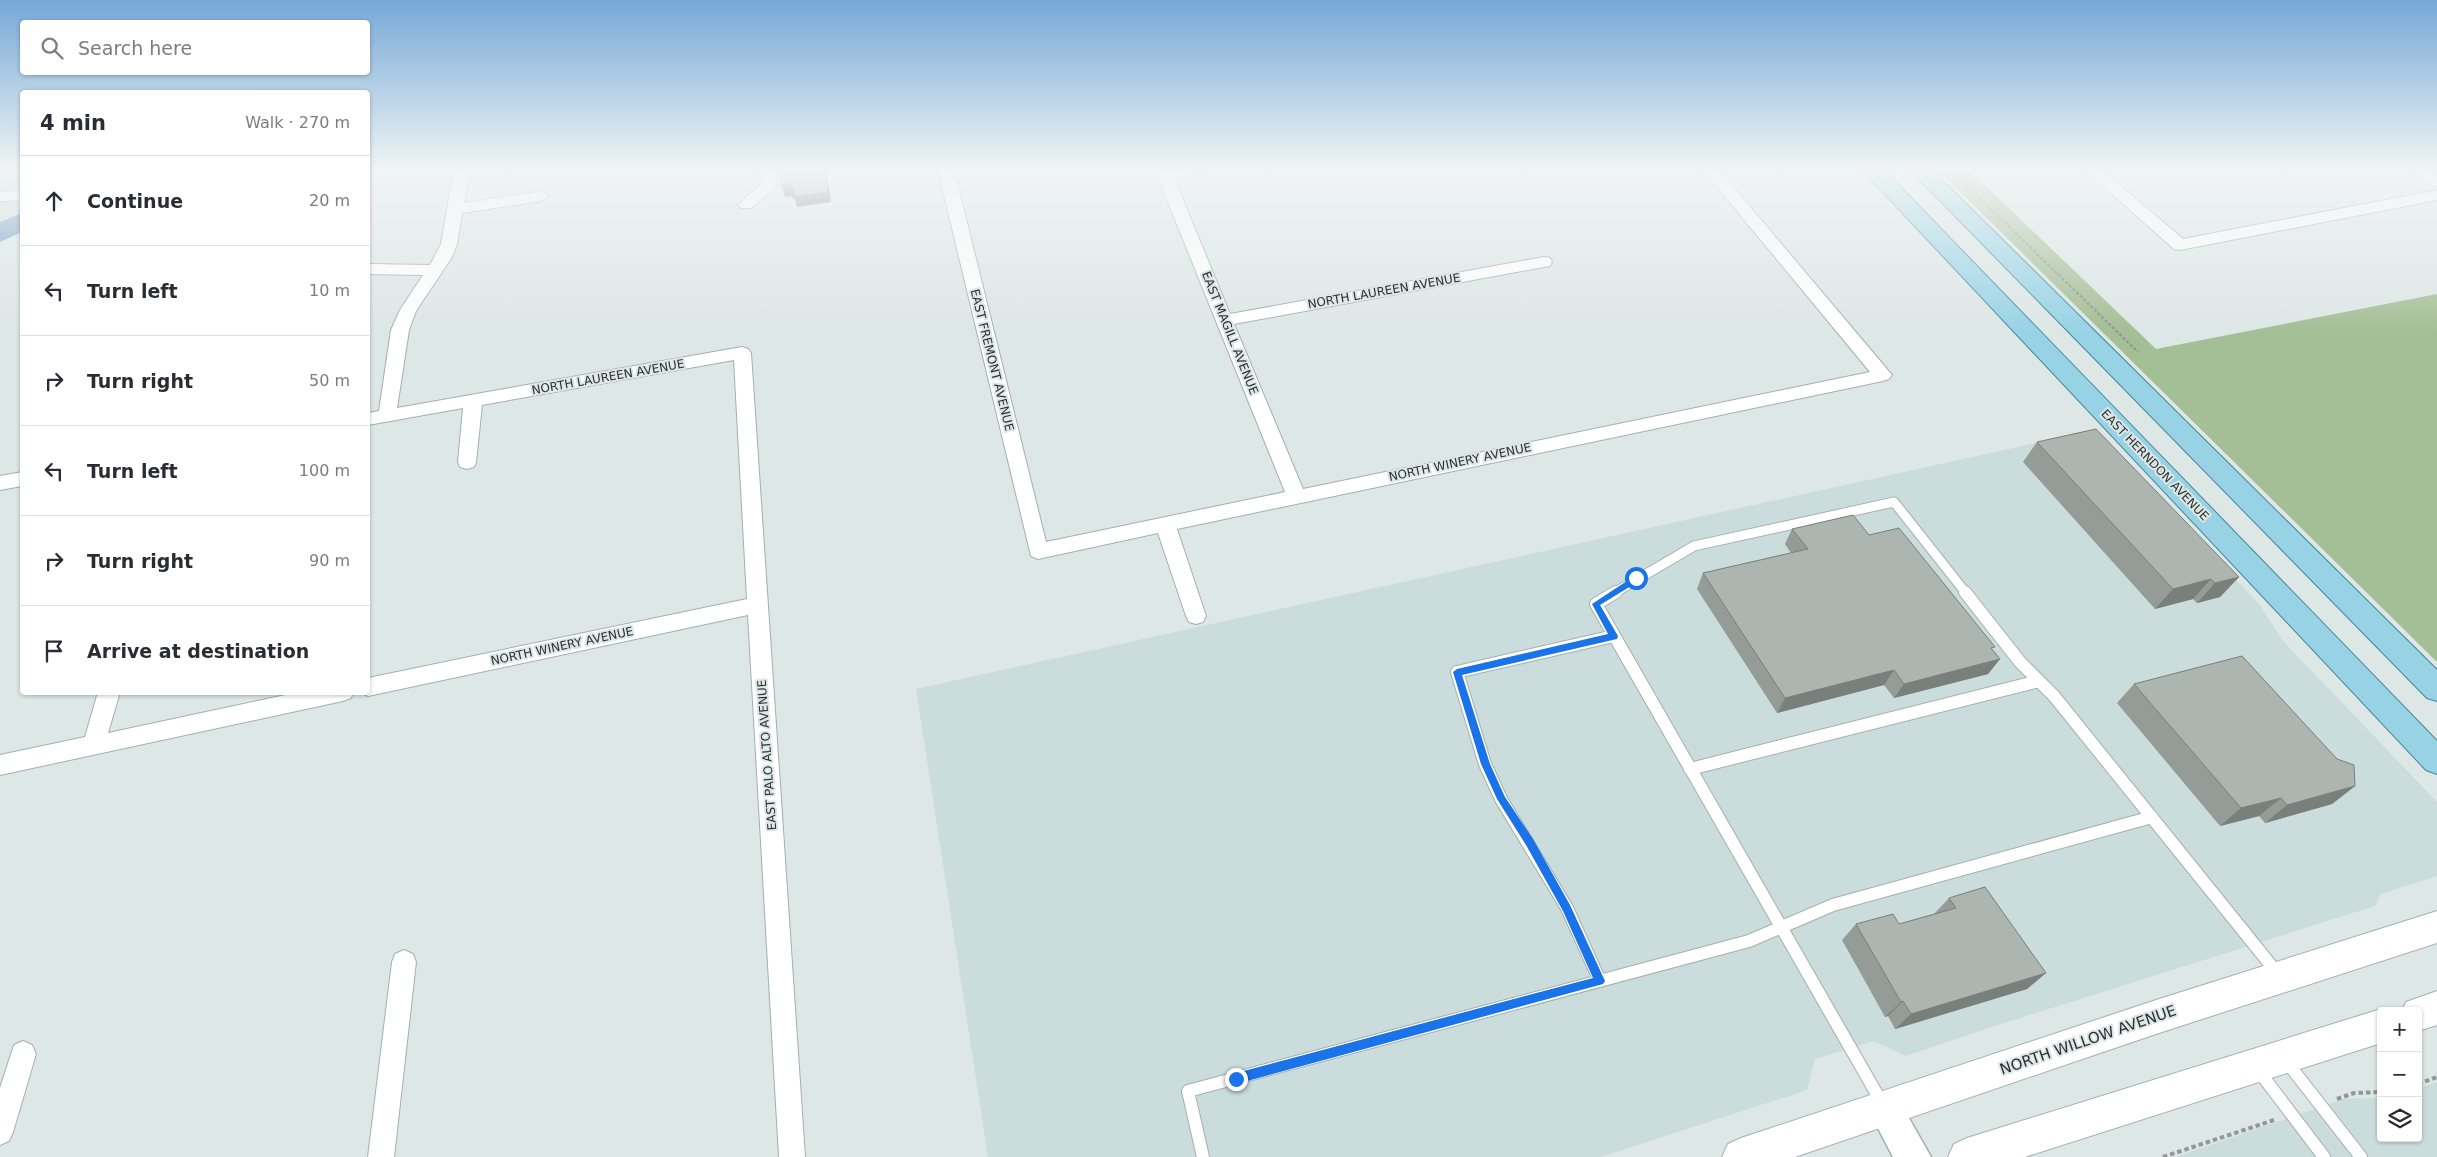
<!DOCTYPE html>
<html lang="en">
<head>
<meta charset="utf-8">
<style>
  :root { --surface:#fff; --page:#f7f7f7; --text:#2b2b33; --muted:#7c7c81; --line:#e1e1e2 }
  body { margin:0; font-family:"DejaVu Sans",sans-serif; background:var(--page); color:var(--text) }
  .controls { position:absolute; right:15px; bottom:15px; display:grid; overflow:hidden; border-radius:5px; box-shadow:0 1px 4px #0004 }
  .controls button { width:45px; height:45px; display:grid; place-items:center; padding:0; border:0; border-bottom:1px solid var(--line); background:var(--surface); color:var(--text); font:25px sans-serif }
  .stop { position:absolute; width:15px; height:15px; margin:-11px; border:4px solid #1a73e8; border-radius:50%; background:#fff }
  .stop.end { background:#1a73e8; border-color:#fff; box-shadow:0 1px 5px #0008 }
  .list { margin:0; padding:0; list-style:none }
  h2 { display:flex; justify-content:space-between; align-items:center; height:65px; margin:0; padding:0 20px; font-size:21px }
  h2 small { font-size:16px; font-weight:400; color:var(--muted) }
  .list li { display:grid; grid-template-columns:32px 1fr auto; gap:15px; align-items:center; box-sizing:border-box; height:90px; padding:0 20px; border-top:1px solid var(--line) }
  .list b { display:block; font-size:19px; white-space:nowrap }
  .list em { font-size:16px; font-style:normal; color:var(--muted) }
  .icon { flex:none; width:28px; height:28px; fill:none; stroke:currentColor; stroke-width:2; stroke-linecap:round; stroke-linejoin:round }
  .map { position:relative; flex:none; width:2437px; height:1157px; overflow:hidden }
  .search { position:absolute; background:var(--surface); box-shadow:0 1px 4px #0004; left:20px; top:20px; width:350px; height:55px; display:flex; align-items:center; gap:12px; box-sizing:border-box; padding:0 18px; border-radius:5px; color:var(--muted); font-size:19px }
  .panel { position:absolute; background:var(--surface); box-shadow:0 1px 4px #0004; left:20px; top:90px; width:350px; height:605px; border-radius:5px }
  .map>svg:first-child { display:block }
  .built { fill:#cadcdc }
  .green { fill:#a4be95 }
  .water { fill:#6c97c1 }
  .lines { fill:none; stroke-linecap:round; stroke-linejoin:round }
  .service-far1-casing { stroke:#a5afae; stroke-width:11 }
  .service-casing { stroke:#a5afae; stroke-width:14 }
  .minor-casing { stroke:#a5afae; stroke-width:2 }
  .tertiary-casing { stroke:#a5afae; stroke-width:3 }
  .secondary-casing { stroke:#a5afae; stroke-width:2 }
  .primary-casing { stroke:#45879a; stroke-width:2 }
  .path-far1 { stroke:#919998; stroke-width:2.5; stroke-dasharray:3 2; stroke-linecap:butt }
  .path { stroke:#919998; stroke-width:4; stroke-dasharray:4.5 3; stroke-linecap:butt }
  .service-far1 { stroke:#fff; stroke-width:9 }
  .service { stroke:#fff; stroke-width:12 }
  .minor { fill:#fff; fill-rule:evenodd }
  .tertiary { fill:#fff; fill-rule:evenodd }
  .secondary { fill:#fff; fill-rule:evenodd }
  .primary { fill:#98d3e5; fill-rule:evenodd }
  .wall { fill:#959c97 }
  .shaded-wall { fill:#797f7b }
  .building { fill:#adb5b0; stroke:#797f7b }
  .route { fill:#1a73e8 }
  .labels { text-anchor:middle; stroke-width:4; stroke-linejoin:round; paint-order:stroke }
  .street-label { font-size:12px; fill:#2c3030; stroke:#dde7e6 }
  .near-street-label { font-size:15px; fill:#2c3030; stroke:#dde7e6 }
</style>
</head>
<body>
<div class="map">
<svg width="2437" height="1157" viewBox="0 0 2437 1157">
  <rect width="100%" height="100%" fill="#dde7e6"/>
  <path class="built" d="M 0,170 L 22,170 L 22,213 L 0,222 Z
    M 2095,430 L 2259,604 L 2284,642 L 2437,802 L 2437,876 L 2381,894 L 2375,906 L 1995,1026 L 1906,1056 L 1874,1041 L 1815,1059 L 1807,1090 L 1601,1157 L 988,1157 L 916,689 Z
    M 2437,1082 L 2437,1157 L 2175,1157 L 2344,1099 L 2381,1098 L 2381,1138 L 2418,1138 L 2418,1088 Z"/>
  <path class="green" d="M 1938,170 L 1969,170 L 2156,349 L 2437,294 L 2437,662 Z"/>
  <path class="water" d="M 22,213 L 22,232 L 0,242 L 0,222 Z"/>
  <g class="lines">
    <defs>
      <path id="service-far1" d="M 0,197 L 22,195
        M 1614,593 L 1694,546 L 1894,502 L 1966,593"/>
      <path id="service" d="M 1616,592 L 1596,604 L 1882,1103
        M 1965,592 L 2020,662 L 2054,696 L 2278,974
        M 1690,769 L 2039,681
        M 1600,981 L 1567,908 L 1501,799 L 1485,764 L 1457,672 L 1614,636
        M 2286,1061 L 2361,1157
        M 2258,1070 L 2324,1157
        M 1203,1157 L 1188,1091 L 1749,941 L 1833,905 L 2152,817"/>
      <path id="minor" d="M 454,170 L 470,170 L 464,203 L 541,191 L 549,196 L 541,201 L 462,213 L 457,244 L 452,257 L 416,311 L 409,330 L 397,408 L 742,347 L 748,349 L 751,353 L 805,1157 L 779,1157 L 748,615 L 368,696 L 360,692 L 368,692 L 368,678 L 747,599 L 734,360 L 482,405 L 476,462 L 474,467 L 467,469 L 460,467 L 458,462 L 463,408 L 368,425 L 368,413 L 379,411 L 391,330 L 400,310 L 423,275 L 368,274 L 368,264 L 430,265 L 441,244 Z
        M 761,170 L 777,170 L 776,187 L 751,208 L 741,208 L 738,205 L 741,202 L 760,185 Z
        M 938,170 L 954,170 L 1046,542 L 1285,492 L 1155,170 L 1204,170 L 1201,173 L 1174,178 L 1230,314 L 1544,257 L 1550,258 L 1552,262 L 1550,266 L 1544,267 L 1234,324 L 1303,489 L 1870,372 L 1703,170 L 1719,170 L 1892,375 L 1889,379 L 1883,381 L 1177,529 L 1206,616 L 1203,622 L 1196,624 L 1189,622 L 1186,616 L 1158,533 L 1038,559 L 1031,556 Z
        M 2085,170 L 2102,170 L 2183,239 L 2437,190 L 2437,200 L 2180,250 L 2174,249 Z
        M 2412,170 L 2430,170 L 2437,175 L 2437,187 L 2432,185 Z
        M 22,472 L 22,486 L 0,490 L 0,476 Z
        M 98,692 L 120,692 L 108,733 L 299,692 L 353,692 L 351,698 L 343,701 L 0,775 L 0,755 L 85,737 Z
        M 404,950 L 413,954 L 416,962 L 394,1157 L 368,1157 L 392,962 L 395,954 Z
        M 23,1041 L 32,1045 L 36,1054 L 13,1132 L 9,1141 L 0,1145 L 0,1088 L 14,1045 Z"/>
      <path id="tertiary" d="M 1885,1092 L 1897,1097 L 1931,1157 L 1893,1157 L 1868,1109 L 1873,1097 Z"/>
      <path id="secondary" d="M 2437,911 L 2437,943 L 2156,1034 L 1795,1157 L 1722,1157 L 1728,1144 L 1741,1138 L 2156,1000 Z
        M 2437,991 L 2437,1025 L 2418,1031 L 2418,1011 L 2402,1011 L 2406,1002 Z
        M 2381,1009 L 2386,1011 L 2381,1011 L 2381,1043 L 2025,1157 L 1948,1157 L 1954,1144 L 1967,1138 Z"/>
      <path id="primary" d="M 1862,170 L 1884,170 L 2437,741 L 2437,774 L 2426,770 Z
        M 1910,170 L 1932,170 L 2437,670 L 2437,701 L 2427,698 Z"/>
    </defs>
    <use href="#service-far1" class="service-far1-casing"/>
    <use href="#service" class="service-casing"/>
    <use href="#minor" class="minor-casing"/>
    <use href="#tertiary" class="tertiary-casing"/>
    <use href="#secondary" class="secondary-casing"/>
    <use href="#primary" class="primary-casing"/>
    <path class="path-far1" d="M 1958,177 L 2138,352"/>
    <path class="path" d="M 2418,1084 L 2437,1077
      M 2337,1099 L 2354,1093 L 2381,1092
      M 2163,1157 L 2274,1120"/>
    <use href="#service-far1" class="service-far1"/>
    <use href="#service" class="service"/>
    <use href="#minor" class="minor"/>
    <use href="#tertiary" class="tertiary"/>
    <use href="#secondary" class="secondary"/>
    <use href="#primary" class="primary"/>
  </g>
  <path class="wall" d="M 2037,442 L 2239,577 L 2220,597 L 2197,603 L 2193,599 L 2155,609 L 2023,462 Z
    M 1792,529 L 1869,535 L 2000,659 L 1988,674 L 1894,698 L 1884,685 L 1777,713 L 1697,589 L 1703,573 L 1791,553 L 1785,544 Z
    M 2134,684 L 2355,786 L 2332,804 L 2265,823 L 2259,816 L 2220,826 L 2117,703 Z
    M 1949,898 L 2046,973 L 2027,989 L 1895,1029 L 1888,1016 L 1885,1017 L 1842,940 L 1856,924 L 1899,924 L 1934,914 Z"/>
  <path class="shaded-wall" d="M 825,170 L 826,170 L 831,202 L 797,207 L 795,199 L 793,199 L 792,196 L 785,197 L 782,186 Z
    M 2239,577 L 2220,597 L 2197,603 L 2215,583 Z
    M 2211,579 L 2193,599 L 2155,609 L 2173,589 Z
    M 2000,659 L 1988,674 L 1894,698 L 1904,684 Z
    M 1894,670 L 1884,685 L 1777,713 L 1785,698 Z
    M 2355,786 L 2332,804 L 2265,823 L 2287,805 Z
    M 2281,798 L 2259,816 L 2220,826 L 2241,808 Z
    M 2046,973 L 2027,989 L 1895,1029 L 1911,1014 Z
    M 1903,1001 L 1888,1016 L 1885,1017 L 1901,1002 Z"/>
  <path class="building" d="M 780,170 L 825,170 L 828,192 L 794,197 L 794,188 L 790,188 L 790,185 L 782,186 Z
    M 2096,429 L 2239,577 L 2215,583 L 2211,579 L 2173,589 L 2037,442 Z
    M 1853,515 L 1869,535 L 1899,528 L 1995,647 L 1991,648 L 2000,659 L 1904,684 L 1894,670 L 1785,698 L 1703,573 L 1808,549 L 1792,529 Z
    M 2242,656 L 2337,759 L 2354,765 L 2355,786 L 2287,805 L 2281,798 L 2241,808 L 2134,684 Z
    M 1985,887 L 2046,973 L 1911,1014 L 1903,1001 L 1901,1002 L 1856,924 L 1893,914 L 1899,924 L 1956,908 L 1949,898 Z"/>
  <linearGradient id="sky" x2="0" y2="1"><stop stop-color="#76a8d8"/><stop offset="0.51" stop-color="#f0f4f4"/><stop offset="1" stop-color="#f0f4f4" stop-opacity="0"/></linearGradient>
  <rect width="2437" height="332" fill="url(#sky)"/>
  <path class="route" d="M 1636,575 L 1641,578 L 1639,581 L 1600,605 L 1618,636 L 1617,639 L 1462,675 L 1490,764 L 1505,797 L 1533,839 L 1570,905 L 1605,981 L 1603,984 L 1236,1084 L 1233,1082 L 1231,1079 L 1236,1073 L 1593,978 L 1563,911 L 1526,845 L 1497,799 L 1481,764 L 1453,672 L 1457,669 L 1608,634 L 1592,604 Z"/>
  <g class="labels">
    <g class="street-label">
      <text transform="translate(1384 291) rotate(-10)" y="4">NORTH LAUREEN AVENUE</text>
      <text transform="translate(1230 333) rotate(68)" y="4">EAST MAGILL AVENUE</text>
      <text transform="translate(992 360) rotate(76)" y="4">EAST FREMONT AVENUE</text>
      <text transform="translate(608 377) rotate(-10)" y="4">NORTH LAUREEN AVENUE</text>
      <text transform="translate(1460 462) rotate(-12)" y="4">NORTH WINERY AVENUE</text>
      <text transform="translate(2155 465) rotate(46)" y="4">EAST HERNDON AVENUE</text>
      <text transform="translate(562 646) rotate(-12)" y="4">NORTH WINERY AVENUE</text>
      <text transform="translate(767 755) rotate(-94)" y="4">EAST PALO ALTO AVENUE</text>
    </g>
    <g class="near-street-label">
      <text transform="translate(2088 1040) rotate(-19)" y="5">NORTH WILLOW AVENUE</text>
    </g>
  </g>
</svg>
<div class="controls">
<button>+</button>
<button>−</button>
<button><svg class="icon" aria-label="layers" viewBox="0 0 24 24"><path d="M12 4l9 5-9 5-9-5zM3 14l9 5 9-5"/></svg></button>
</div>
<div class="stop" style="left:1636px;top:578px"></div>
<div class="stop end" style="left:1236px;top:1079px"></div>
<div class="search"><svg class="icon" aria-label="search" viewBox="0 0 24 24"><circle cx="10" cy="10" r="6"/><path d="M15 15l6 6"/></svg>Search here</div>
<section class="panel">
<h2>4 min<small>Walk · 270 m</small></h2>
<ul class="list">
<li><svg class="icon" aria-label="ahead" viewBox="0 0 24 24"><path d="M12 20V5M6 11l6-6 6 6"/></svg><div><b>Continue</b></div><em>20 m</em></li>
<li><svg class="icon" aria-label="left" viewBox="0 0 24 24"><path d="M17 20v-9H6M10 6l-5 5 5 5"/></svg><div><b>Turn left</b></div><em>10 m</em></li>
<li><svg class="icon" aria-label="right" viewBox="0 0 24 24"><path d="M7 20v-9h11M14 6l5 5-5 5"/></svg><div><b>Turn right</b></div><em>50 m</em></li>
<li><svg class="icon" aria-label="left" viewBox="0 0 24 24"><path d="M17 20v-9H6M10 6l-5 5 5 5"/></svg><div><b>Turn left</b></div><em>100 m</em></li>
<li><svg class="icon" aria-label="right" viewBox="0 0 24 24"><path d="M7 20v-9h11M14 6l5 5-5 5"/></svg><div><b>Turn right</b></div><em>90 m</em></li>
<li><svg class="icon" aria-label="arrive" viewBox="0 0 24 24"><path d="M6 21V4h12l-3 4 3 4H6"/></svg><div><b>Arrive at destination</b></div></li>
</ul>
</section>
</div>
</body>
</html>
